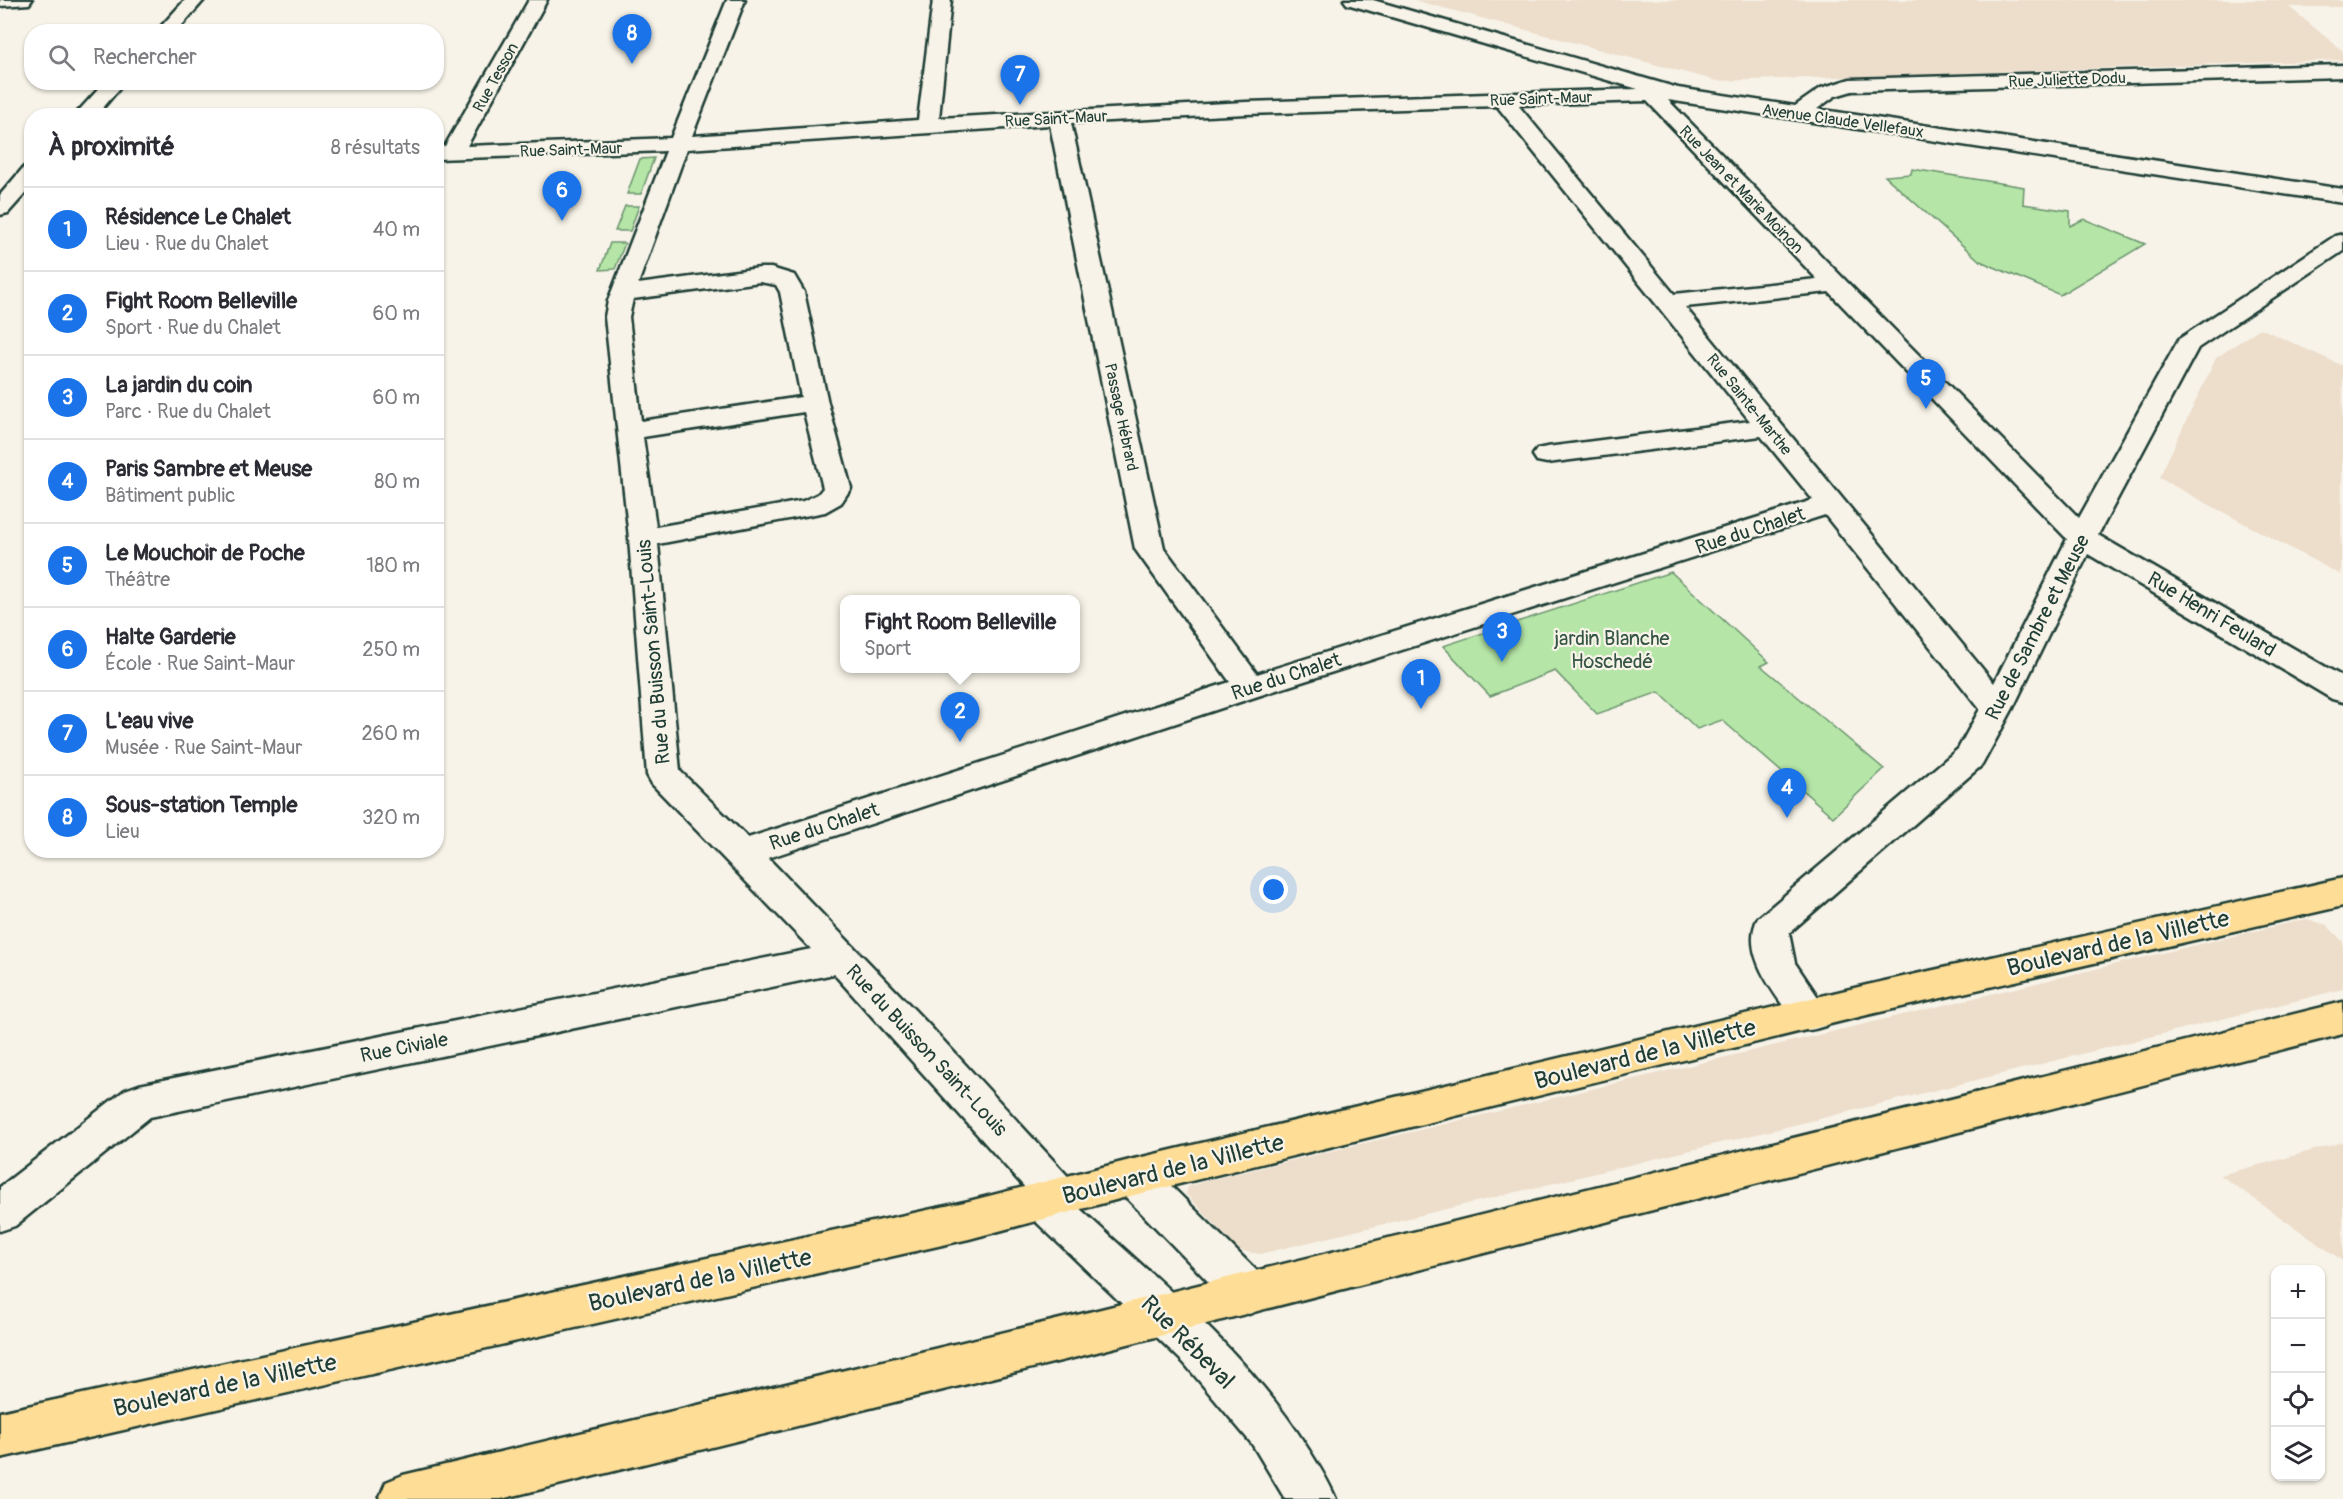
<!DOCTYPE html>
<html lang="fr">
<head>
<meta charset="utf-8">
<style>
  :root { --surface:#fff; --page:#f7f7f7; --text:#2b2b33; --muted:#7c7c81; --line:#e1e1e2; --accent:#1a73e8 }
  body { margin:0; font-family:Pangolin,sans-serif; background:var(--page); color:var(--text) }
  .controls { position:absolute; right:18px; bottom:18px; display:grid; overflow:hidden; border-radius:12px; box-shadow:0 2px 4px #0004 }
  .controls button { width:54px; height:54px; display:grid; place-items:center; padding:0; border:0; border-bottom:2px solid var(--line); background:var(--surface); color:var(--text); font:30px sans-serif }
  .you { position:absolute; left:1274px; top:890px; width:21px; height:21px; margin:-15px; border:4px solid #fff; border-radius:50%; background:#1a73e8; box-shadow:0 0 0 9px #1a73e833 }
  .badge { display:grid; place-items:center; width:39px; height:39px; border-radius:50%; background:var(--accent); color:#fff; font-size:20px; font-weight:700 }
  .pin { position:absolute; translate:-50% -50px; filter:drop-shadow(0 2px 3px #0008) }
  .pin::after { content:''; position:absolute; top:32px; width:21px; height:18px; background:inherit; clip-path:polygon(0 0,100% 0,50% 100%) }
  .popup { position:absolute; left:840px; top:595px; width:240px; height:78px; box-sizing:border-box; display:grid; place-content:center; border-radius:12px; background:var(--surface); filter:drop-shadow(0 2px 4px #0005); font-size:20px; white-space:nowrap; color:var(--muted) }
  .popup b { font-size:22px; color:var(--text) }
  .popup::after { content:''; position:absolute; left:50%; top:100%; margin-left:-12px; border:12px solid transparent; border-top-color:var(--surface) }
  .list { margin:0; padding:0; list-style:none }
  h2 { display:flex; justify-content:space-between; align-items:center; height:78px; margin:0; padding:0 24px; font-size:26px }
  h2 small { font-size:20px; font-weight:400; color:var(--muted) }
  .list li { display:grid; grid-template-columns:39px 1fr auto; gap:18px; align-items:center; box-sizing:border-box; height:84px; padding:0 24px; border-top:2px solid var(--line) }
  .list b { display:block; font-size:22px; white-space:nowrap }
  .list p { margin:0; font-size:20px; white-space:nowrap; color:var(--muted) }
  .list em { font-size:20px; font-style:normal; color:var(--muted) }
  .icon { flex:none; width:33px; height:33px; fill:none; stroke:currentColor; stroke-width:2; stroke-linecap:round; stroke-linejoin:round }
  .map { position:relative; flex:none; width:2343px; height:1499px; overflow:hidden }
  .search { position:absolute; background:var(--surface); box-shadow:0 2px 4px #0004; left:24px; top:24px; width:420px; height:66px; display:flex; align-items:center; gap:15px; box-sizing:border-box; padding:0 21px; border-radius:24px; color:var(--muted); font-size:22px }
  .panel { position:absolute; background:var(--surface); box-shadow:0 2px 4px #0004; left:24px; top:108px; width:420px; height:750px; border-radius:24px }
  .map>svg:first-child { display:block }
  .built { fill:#edddcb }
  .green { fill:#b5e6a7; stroke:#6a926e; stroke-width:1.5 }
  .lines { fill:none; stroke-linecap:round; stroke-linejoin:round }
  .minor-casing { stroke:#1f3d34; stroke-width:5 }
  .major-casing { stroke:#1f3d34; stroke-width:5 }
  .minor { fill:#f7f3e8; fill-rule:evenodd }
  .major { fill:#fedd96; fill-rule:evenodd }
  .labels { text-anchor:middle; stroke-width:4.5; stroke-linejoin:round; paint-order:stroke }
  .far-street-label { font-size:16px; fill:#1f3d34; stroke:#f7f3e8 }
  .street-label { font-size:20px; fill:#1f3d34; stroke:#f7f3e8 }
  .park-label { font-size:20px; fill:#365645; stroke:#f7f3e8 }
  .near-street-label { font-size:24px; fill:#1f3d34; stroke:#f7f3e8 }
</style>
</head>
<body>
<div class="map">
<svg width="2343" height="1499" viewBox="0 0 2343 1499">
  <rect width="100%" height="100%" fill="#f7f3e8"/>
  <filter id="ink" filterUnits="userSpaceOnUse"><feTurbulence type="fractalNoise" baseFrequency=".0167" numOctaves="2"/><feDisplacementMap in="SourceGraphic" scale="12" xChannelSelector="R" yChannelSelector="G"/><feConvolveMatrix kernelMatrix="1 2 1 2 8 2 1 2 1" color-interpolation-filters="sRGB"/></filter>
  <g filter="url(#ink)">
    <path class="built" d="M 1414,0 L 2343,0 L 2343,7 L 2289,7 L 2343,51 L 2343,60 L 1717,81 Z
      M 2260,328 L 2343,366 L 2341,575 L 2159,478 L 2216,358 Z
      M 2306,919 L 2327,925 L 2343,942 L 2343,989 L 1823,1118 L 1260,1254 L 1242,1251 L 1235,1246 L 1186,1194 L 1188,1187 L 1205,1181 Z
      M 2343,1142 L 2343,1261 L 2220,1175 L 2282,1159 Z"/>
    <path class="green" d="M 654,158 L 641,194 L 627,194 L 640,159 Z
      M 1912,169 L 2024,187 L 2023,204 L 2070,211 L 2070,226 L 2084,219 L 2145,244 L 2060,295 L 1980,261 L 1885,176 L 1911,174 Z
      M 625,206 L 639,206 L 630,231 L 615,231 Z
      M 610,243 L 625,243 L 615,269 L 600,270 Z
      M 1671,572 L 1769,662 L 1761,666 L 1884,769 L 1833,817 L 1722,720 L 1697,729 L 1659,692 L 1597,714 L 1555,671 L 1490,696 L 1443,646 Z"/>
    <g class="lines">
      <defs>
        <path id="minor" d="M 0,0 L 32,0 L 29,4 L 0,6 Z
          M 185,0 L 204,0 L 176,32 L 156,32 Z
          M 529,0 L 547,0 L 467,146 L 671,138 L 727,0 L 745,0 L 692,136 L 918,120 L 933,0 L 951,0 L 939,118 L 1246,102 L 1638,89 L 1347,4 L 1344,0 L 1373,0 L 1678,88 L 1795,106 L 1821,88 L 1850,79 L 2343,65 L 2343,77 L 1852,91 L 1835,96 L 1817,109 L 2343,189 L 2343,203 L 1668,100 L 2079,518 L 2179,339 L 2335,236 L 2343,234 L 2343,251 L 2198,348 L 2098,535 L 2343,677 L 2343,702 L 2332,699 L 2088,554 L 2013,708 L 1982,765 L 1789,933 L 1795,963 L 1830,1015 L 1825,1026 C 1815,1029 1807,1033 1798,1026 C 1793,1022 1788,1013 1784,1007 C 1767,983 1742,948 1758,918 L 1958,749 L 1980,709 L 1825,515 L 1261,695 L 768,858 L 928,1024 L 1075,1184 L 1081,1197 L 1077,1206 C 1158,1281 1247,1352 1307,1447 C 1318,1464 1328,1480 1336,1499 L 1285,1499 L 1252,1444 L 1184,1363 L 1029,1215 L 1023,1202 L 1028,1191 L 834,974 L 150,1117 L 15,1226 L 0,1231 L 0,1187 L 125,1090 L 139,1085 L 811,949 L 652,784 L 647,775 L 629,538 L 605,317 L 608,301 L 666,151 L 436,159 L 436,147 L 445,146 ZM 1647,101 L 1817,279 L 1674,294 L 1518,105 ZM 1497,106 L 1750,421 L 1547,447 L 1537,449 L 1533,455 L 1537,461 L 1547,463 L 1761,436 L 1813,500 L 1257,674 L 1164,548 L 1071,123 L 1246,114 ZM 1050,125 L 1135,549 L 1230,682 L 748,838 L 680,771 L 658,544 L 825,512 L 841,503 L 851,488 L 828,403 L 804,292 L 794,275 L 771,268 L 760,268 L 638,284 L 687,149 ZM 760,282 L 776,285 L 780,292 L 801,397 L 641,421 L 629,317 L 633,299 ZM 1829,292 L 2067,539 L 1994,683 L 1685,307 ZM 804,412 L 823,488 L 818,494 L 803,501 L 656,527 L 643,437 Z
          M 105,82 L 125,82 L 96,116 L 74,116 Z
          M 32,166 L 32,186 L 8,213 L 0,215 L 0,195 L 24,167 Z
          M 1134,1159 L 1149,1164 L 1264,1278 L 1271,1293 L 1264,1308 L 1249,1314 L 1234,1308 L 1119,1190 L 1113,1177 L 1119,1164 Z"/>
        <path id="major" d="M 2343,878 L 2343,906 L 1867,1015 L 1134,1195 L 969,1239 L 0,1458 L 0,1412 L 969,1201 L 1134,1159 L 1867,985 Z
          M 2343,1002 L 2343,1034 L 1077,1357 L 501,1499 L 379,1499 L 386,1482 L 403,1475 L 1077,1315 Z"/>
      </defs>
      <use href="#minor" class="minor-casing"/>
      <use href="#major" class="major-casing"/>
      <use href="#minor" class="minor"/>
      <use href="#major" class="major"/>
    </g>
  </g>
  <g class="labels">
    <g class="far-street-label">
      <text transform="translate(495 77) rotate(-61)" y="6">Rue Tesson</text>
      <text transform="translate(2067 79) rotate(-2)" y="6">Rue Juliette Dodu</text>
      <text transform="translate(1541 98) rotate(-2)" y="6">Rue Saint-Maur</text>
      <text transform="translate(1056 118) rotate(-3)" y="6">Rue Saint-Maur</text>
      <text transform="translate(1843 120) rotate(8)" y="6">Avenue Claude Vellefaux</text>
      <text transform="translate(571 149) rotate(-2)" y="6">Rue Saint-Maur</text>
      <text transform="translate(1742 189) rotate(46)" y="6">Rue Jean et Marie Moinon</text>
      <text transform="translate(1750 404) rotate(51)" y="6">Rue Sainte-Marthe</text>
      <text transform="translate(1122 417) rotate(78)" y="6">Passage Hébrard</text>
    </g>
    <g class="street-label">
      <text transform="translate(1750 530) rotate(-18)" y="7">Rue du Chalet</text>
      <text transform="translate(2212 614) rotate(31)" y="7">Rue Henri Feulard</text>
      <text transform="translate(2037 627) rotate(-63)" y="7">Rue de Sambre et Meuse</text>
      <text transform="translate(653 652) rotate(-95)" y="7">Rue du Buisson Saint-Louis</text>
      <text transform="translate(1286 676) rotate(-18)" y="7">Rue du Chalet</text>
      <text transform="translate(824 826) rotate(-18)" y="7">Rue du Chalet</text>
      <text transform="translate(404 1047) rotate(-11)" y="7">Rue Civiale</text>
      <text transform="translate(927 1050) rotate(47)" y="7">Rue du Buisson Saint-Louis</text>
    </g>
    <g class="park-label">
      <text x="1612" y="645">jardin Blanche<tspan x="1612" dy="23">Hoschedé</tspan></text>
    </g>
    <g class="near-street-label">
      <text transform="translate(2118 943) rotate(-13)" y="8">Boulevard de la Villette</text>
      <text transform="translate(1645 1054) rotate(-14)" y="8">Boulevard de la Villette</text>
      <text transform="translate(1173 1169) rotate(-14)" y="8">Boulevard de la Villette</text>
      <text transform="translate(700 1280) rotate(-12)" y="8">Boulevard de la Villette</text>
      <text transform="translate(1188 1342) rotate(45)" y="8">Rue Rébeval</text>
      <text transform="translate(225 1385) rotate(-12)" y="8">Boulevard de la Villette</text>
    </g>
  </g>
</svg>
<div class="controls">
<button>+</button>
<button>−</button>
<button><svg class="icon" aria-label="locate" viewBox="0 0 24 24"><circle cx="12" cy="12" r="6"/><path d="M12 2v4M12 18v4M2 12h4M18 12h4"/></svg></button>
<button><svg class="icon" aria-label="layers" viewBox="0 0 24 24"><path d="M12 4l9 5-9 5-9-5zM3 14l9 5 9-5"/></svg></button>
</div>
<div class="you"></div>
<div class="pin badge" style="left:1421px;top:709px">1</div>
<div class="pin badge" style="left:960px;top:742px">2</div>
<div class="popup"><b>Fight Room Belleville</b>Sport</div>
<div class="pin badge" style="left:1502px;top:662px">3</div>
<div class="pin badge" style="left:1787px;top:818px">4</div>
<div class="pin badge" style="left:1926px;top:409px">5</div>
<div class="pin badge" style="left:562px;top:221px">6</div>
<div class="pin badge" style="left:1020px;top:105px">7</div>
<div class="pin badge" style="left:632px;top:64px">8</div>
<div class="search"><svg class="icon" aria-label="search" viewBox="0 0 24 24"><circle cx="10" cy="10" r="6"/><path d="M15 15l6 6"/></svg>Rechercher</div>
<section class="panel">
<h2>À proximité<small>8 résultats</small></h2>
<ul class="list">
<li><span class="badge">1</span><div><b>Résidence Le Chalet</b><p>Lieu · Rue du Chalet</p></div><em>40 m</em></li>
<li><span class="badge">2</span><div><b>Fight Room Belleville</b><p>Sport · Rue du Chalet</p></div><em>60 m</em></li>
<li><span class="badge">3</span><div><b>La jardin du coin</b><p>Parc · Rue du Chalet</p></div><em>60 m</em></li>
<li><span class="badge">4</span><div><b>Paris Sambre et Meuse</b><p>Bâtiment public</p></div><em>80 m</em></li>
<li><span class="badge">5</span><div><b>Le Mouchoir de Poche</b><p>Théâtre</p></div><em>180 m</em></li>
<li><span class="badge">6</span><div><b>Halte Garderie</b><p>École · Rue Saint-Maur</p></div><em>250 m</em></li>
<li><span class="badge">7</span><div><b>L'eau vive</b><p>Musée · Rue Saint-Maur</p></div><em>260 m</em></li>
<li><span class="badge">8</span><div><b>Sous-station Temple</b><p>Lieu</p></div><em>320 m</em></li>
</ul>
</section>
</div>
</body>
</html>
